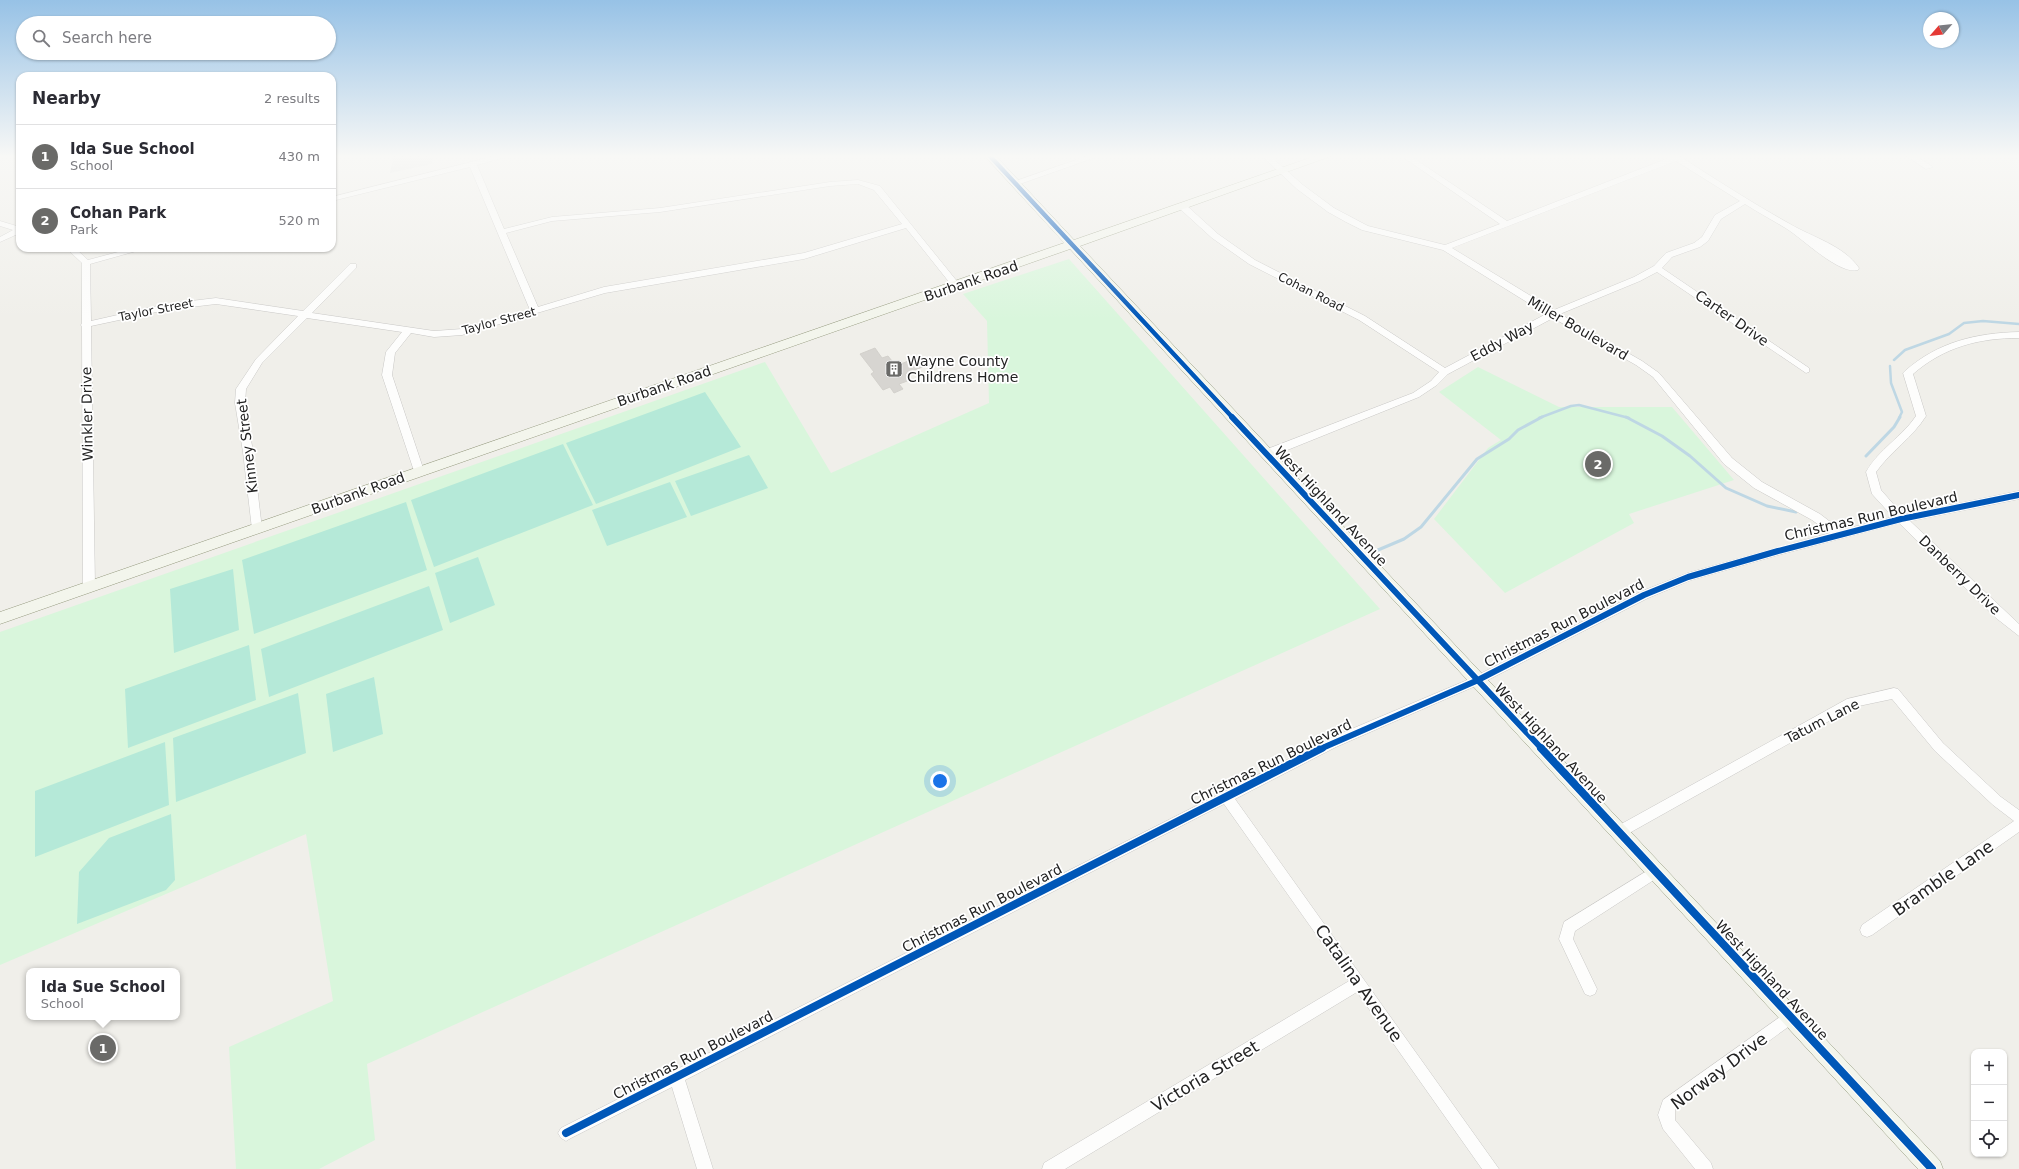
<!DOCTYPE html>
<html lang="en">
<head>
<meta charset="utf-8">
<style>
  :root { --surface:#fff; --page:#f2f2f3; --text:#2b2b33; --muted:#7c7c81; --line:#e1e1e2; --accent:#6a6a68 }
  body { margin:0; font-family:"DejaVu Sans",sans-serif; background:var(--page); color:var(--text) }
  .controls { position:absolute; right:12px; bottom:12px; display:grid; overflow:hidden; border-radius:8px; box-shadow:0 1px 3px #0004 }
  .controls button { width:36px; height:36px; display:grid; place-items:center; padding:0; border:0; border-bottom:1px solid var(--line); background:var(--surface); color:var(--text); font:20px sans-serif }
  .compass { position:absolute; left:1923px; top:12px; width:36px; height:36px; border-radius:50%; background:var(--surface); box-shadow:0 1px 3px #0004; rotate:242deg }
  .you { position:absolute; left:940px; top:781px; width:14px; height:14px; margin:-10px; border:3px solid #fff; border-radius:50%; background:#1a73e8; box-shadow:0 0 0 6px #1a73e833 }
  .badge { display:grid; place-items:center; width:26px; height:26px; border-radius:50%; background:var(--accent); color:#fff; font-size:13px; font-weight:700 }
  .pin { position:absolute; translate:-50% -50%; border:2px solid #fff; box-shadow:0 1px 4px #0006 }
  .popup { position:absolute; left:26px; top:968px; width:154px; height:52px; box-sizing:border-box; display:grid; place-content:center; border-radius:8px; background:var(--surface); filter:drop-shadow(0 1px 3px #0005); font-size:13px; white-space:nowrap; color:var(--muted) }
  .popup b { font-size:15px; color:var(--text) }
  .popup::after { content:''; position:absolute; left:50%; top:100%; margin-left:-8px; border:8px solid transparent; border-top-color:var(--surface) }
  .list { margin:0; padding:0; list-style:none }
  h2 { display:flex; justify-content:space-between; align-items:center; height:52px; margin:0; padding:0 16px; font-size:17px }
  h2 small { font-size:13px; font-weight:400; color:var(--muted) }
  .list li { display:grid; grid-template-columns:26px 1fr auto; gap:12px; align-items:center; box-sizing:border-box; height:64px; padding:0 16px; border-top:1px solid var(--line) }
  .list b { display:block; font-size:15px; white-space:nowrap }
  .list p { margin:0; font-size:13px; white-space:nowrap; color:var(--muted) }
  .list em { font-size:13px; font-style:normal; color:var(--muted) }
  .icon { flex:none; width:22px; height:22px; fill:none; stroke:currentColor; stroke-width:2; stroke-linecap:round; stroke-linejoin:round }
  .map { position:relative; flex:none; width:2019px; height:1169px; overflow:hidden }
  .search { position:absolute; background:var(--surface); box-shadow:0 1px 3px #0004; left:16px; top:16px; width:320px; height:44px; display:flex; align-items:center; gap:10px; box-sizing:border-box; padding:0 14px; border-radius:22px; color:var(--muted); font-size:15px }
  .panel { position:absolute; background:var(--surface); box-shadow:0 1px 3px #0004; left:16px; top:72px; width:320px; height:180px; border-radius:12px }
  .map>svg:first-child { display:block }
  .religious { fill:#dededc }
  .park { fill:#d9f6dc }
  .pitch { fill:#b5e9d8 }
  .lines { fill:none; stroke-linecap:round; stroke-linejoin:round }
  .stream-far1 { stroke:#bed7e4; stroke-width:2.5 }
  .stream { stroke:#bed7e4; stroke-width:3 }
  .building { fill:#d7d5d1; stroke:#d3d1cc }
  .street-casing { stroke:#c9c8c6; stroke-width:1 }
  .secondary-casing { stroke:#969b80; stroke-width:1 }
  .street { fill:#fdfdfc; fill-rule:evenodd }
  .secondary { fill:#f3f5ec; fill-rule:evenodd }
  .cycleway-far2-casing { stroke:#fff; stroke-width:6 }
  .cycleway-far1-casing { stroke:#fff; stroke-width:8 }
  .cycleway-casing { stroke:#fff; stroke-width:10 }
  .cycleway-far2 { stroke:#0057b8; stroke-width:4.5 }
  .cycleway-far1 { stroke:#0057b8; stroke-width:6 }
  .cycleway { stroke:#0057b8; stroke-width:8 }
  .labels { text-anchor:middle; stroke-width:3.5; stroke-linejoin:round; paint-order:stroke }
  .far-street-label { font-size:12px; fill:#222; stroke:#fff }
  .street-label { font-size:14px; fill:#222; stroke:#fff }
  .poi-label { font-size:14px; fill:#222; stroke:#fff; text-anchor:start }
  .near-street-label { font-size:17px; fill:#222; stroke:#fff }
</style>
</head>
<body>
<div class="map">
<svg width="2019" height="1169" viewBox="0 0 2019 1169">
  <rect width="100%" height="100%" fill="#f0efea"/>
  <path class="religious" d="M 394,155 L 434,155 L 432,164 L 390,173 Z"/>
  <path class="park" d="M 1069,259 L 1380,609 L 367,1064 L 375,1140 L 319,1169 L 236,1169 L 229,1047 L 333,1001 L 306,834 L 0,965 L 0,632 L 765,362 L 831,473 L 989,403 L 987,321 L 963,294 Z
    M 1478,367 L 1559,407 L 1672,407 L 1734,480 L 1629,514 L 1634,523 L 1505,593 L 1434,519 L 1488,448 L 1501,440 L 1439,392 Z"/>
  <path class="pitch" d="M 705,392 L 741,447 L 596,504 L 566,443 Z
    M 563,444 L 593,505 L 434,567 L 411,500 Z
    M 749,455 L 768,488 L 691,516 L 675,481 Z
    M 670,482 L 687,517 L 607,546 L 592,510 Z
    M 406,502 L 427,570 L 254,634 L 242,560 Z
    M 478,557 L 495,605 L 450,623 L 435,573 Z
    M 233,569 L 239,630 L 174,653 L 170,589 Z
    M 429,586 L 443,630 L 269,697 L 261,649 Z
    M 249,645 L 256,700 L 128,748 L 125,689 Z
    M 374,677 L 383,734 L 333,752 L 326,694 Z
    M 298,693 L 306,753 L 176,802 L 173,738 Z
    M 165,742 L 169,805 L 35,857 L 35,791 Z
    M 171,814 L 175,880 L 166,890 L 77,924 L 79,872 L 109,838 Z"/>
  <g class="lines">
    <path class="stream-far1" d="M 1894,360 L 1905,350 L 1949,334 L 1964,323 L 1983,321 L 2019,324
      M 1890,366 L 1891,383 L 1902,412 L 1899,418
      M 1539,418 L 1571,406 L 1579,405 L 1629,418"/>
    <path class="stream" d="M 1626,417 L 1662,436 L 1690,456 L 1726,488 L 1767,506 L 1796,512
      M 1866,456 L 1894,427 L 1900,417
      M 1378,550 L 1404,539 L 1421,527 L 1477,459 L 1509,439 L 1518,430 L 1542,417"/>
  </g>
  <path class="building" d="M 875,348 L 882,358 L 888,356 L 896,366 L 918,357 L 925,366 L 905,374 L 910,380 L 899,384 L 903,389 L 894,393 L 890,387 L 883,390 L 871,374 L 874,372 L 860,354 Z"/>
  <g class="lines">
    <defs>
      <path id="street" d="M 499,155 L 513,155 L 477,165 L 504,229 L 552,217 L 660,208 L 830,182 L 858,180 L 880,186 L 960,285 L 956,288 L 953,287 L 906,228 L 804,259 L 605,293 L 462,335 L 434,337 L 411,333 L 395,353 L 392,375 L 424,471 L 419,475 L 414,471 L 382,375 L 386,352 L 402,332 L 307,318 L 262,363 L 246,389 L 245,403 L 253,452 L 262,529 L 257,533 L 252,529 L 243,452 L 235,403 L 236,389 L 256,359 L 298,316 L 216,304 L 166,310 L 91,326 L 95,587 L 93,590 L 85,590 L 83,587 L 82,327 L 81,325 L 82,323 L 82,263 L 66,248 L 75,248 L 88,260 L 133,248 L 147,248 L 90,264 L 91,321 L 166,304 L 216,298 L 303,311 L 350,264 L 356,264 L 356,268 L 312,313 L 434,331 L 462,329 L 530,310 L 470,167 L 332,201 L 332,197 ZM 858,184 L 874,190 L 902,224 L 804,253 L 604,287 L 538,307 L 506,233 L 552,221 L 660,212 L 830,186 Z
        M 1090,155 L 1102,155 L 1017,185 L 1010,183 Z
        M 1261,155 L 1269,155 L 1303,185 L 1334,208 L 1368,226 L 1445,245 L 1500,224 L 1400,155 L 1409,155 L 1507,221 L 1671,157 L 1669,155 L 1678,155 C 1715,179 1752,203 1790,224 C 1814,238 1843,245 1859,268 L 1858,270 C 1839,275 1803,239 1787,229 C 1774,221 1759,213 1745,204 L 1721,219 L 1708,241 L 1700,247 L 1672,257 L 1662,268 L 1809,368 L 1809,372 L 1806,373 L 1657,272 L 1640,281 L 1560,314 L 1642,361 L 1659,373 L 1732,458 L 1762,482 L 1820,514 L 1841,530 L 1893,517 L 1872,494 L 1866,472 C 1879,449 1902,437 1916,416 L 1903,373 L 1905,371 C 1938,342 1976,333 2019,332 L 2019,338 C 1979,338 1944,347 1913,374 L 1926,416 C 1913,437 1891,451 1876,472 L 1881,490 L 1903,515 L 2019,491 L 2019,499 L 1910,521 L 2019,624 L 2019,636 L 1996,618 L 1899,523 L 1778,555 L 1691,580 L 1648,598 L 1480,684 L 1336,747 L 1235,799 L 1499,1169 L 1482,1169 L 1357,992 L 1065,1169 L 1042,1169 L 1044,1163 L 1349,981 L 1224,804 L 685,1080 L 713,1169 L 697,1169 L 672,1087 L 571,1138 L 566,1141 L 561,1138 L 558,1133 L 561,1128 L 1328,739 L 1472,678 L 1640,592 L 1688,573 L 1830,533 L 1812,520 L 1754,488 L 1724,464 L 1653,377 L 1636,365 L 1553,318 L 1448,374 L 1437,385 L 1419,397 L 1270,457 L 1262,457 L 1261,454 L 1262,451 L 1413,393 L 1431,381 L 1439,372 L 1359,320 L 1249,264 L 1212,238 L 1179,208 L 1179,204 L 1185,204 L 1218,234 L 1255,260 L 1365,316 L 1445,368 L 1546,314 L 1443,250 L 1362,230 L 1346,222 L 1328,212 L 1297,189 ZM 1676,161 L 1740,201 L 1715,215 L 1702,237 L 1694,243 L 1666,253 L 1654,266 L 1634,277 L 1554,310 L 1452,248 Z
        M 1905,155 L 1914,155 L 1933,167 L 1926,169 Z
        M 0,221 L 20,227 L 20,233 L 0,242 L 0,237 L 13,230 L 0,226 Z
        M 1894,688 L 1898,689 L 1943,743 L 2001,797 L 2019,810 L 2019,832 L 1872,935 L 1867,937 L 1862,935 L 1860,930 L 1862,925 L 2014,821 L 1993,805 L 1935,751 L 1892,699 L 1854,707 L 1624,836 L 1619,838 L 1614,836 L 1613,832 L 1614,828 L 1847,699 Z
        M 1655,866 L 1660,868 L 1662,872 L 1660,876 L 1575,931 L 1573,939 L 1597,989 L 1595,994 L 1590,996 L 1585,994 L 1559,939 L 1564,922 Z
        M 1790,1010 L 1795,1012 L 1797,1017 L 1795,1022 L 1675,1109 L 1675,1120 L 1711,1163 L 1713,1169 L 1695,1169 L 1663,1129 L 1658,1115 L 1663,1100 Z"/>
      <path id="secondary" d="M 984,155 L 995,155 L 1074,240 L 1318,155 L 1334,155 L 1080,246 L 1940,1161 L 1943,1169 L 1918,1169 L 1070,249 L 0,624 L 0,612 L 1064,243 Z"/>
    </defs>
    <use href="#street" class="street-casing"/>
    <use href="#secondary" class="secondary-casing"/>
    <use href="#street" class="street"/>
    <use href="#secondary" class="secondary"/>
    <defs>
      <path id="cycleway-far2" d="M 989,155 L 1233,418"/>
      <path id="cycleway-far1" d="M 1232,417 L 1542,749
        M 1320,749 L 1476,681 L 1644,595 L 1688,577 L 1778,551 L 1901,519 L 2019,495"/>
      <path id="cycleway" d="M 1541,748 L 1932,1169
        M 566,1133 L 1322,748"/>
    </defs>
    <use href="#cycleway-far2" class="cycleway-far2-casing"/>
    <use href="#cycleway-far1" class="cycleway-far1-casing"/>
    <use href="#cycleway" class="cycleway-casing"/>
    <use href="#cycleway-far2" class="cycleway-far2"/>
    <use href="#cycleway-far1" class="cycleway-far1"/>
    <use href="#cycleway" class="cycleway"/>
  </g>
  <linearGradient id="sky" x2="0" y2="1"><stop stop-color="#97c2e6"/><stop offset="0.49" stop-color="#f8f8f6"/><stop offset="1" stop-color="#f8f8f6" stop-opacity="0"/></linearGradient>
  <rect width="2019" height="319" fill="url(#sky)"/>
  <defs>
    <symbol id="building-square" viewBox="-11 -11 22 22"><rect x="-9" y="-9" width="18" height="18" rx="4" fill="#6a6a68" stroke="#fff"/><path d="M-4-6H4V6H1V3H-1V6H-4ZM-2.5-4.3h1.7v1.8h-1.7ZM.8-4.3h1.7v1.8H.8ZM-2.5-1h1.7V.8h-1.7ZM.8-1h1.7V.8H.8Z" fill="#fff"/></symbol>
  </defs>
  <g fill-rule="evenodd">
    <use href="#building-square" x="884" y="359" width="20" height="20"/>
  </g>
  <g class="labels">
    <g class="far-street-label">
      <text transform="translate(1311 292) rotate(27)" y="4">Cohan Road</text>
      <text transform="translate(156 310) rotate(-11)" y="4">Taylor Street</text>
      <text transform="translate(499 321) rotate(-15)" y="4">Taylor Street</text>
    </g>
    <g class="street-label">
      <text transform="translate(971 281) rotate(-19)" y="5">Burbank Road</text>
      <text transform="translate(1732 318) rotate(35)" y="5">Carter Drive</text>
      <text transform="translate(1578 328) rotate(30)" y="5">Miller Boulevard</text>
      <text transform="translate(1502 341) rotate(-28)" y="5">Eddy Way</text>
      <text transform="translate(664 386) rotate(-19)" y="5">Burbank Road</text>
      <text transform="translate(87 414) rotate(-91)" y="5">Winkler Drive</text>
      <text transform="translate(247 446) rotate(-97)" y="5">Kinney Street</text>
      <text transform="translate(358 493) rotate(-20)" y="5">Burbank Road</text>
      <text transform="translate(1331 506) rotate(47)" y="5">West Highland Avenue</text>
      <text transform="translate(1871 516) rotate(-13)" y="5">Christmas Run Boulevard</text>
      <text transform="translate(1960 575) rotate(44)" y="5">Danberry Drive</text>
      <text transform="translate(1564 623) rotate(-27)" y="5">Christmas Run Boulevard</text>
      <text transform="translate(1822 721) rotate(-27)" y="5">Tatum Lane</text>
      <text transform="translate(1551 743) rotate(47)" y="5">West Highland Avenue</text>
      <text transform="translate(1271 762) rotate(-26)" y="5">Christmas Run Boulevard</text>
      <text transform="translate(982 908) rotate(-27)" y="5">Christmas Run Boulevard</text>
      <text transform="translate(1772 980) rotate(47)" y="5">West Highland Avenue</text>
      <text transform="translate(693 1055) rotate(-27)" y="5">Christmas Run Boulevard</text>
    </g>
    <g class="poi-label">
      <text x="907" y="366">Wayne County<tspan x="907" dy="16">Childrens Home</tspan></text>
    </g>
    <g class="near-street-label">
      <text transform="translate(1943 878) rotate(-35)" y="6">Bramble Lane</text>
      <text transform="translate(1359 983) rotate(55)" y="6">Catalina Avenue</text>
      <text transform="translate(1719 1071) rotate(-37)" y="6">Norway Drive</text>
      <text transform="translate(1205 1076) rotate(-31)" y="6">Victoria Street</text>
    </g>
  </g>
</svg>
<div class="controls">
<button>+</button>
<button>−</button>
<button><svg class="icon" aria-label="locate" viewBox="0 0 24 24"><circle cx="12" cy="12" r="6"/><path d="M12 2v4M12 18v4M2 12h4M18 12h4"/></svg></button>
</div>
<svg class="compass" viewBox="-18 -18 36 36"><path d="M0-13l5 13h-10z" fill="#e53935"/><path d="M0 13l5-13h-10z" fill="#7c7c81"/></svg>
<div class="you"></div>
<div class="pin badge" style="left:103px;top:1048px">1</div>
<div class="popup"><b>Ida Sue School</b>School</div>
<div class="pin badge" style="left:1598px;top:464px">2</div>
<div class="search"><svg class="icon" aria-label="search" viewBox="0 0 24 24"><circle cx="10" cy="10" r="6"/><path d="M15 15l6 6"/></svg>Search here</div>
<section class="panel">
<h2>Nearby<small>2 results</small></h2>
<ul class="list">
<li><span class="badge">1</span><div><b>Ida Sue School</b><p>School</p></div><em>430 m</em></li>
<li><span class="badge">2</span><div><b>Cohan Park</b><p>Park</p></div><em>520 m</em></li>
</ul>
</section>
</div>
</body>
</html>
